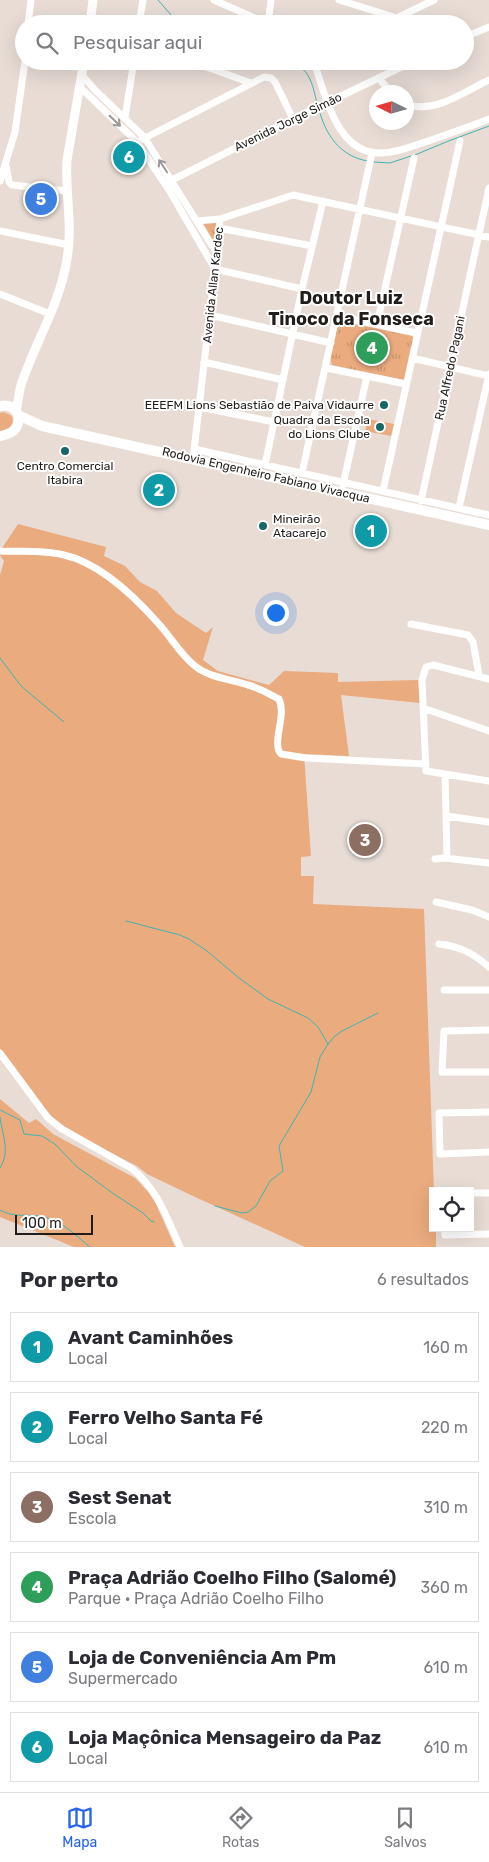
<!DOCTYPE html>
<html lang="pt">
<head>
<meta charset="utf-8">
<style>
  :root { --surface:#fff; --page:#f2f2f3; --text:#2b2b33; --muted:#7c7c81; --line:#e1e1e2; --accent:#2563eb }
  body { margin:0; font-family:Rubik,sans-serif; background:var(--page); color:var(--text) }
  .controls { position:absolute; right:15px; bottom:15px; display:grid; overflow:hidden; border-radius:0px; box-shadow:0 5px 20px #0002 }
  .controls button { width:45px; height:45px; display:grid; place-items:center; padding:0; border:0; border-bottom:1px solid var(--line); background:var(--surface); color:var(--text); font:25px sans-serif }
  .compass { position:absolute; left:369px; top:85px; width:45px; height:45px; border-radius:50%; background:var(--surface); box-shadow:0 5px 20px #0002; rotate:275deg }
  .scale { position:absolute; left:15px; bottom:12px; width:78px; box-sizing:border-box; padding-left:5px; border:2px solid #211d1b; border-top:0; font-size:14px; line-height:18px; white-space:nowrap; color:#211d1b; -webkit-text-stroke:4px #fff; paint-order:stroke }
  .you { position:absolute; left:275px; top:612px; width:18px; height:18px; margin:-12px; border:4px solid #fff; border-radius:50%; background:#1a73e8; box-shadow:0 0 0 8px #1a73e833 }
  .badge { display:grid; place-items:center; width:32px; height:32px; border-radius:50%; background:var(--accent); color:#fff; font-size:16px; font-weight:700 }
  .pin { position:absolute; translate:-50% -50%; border:2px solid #fff; box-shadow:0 1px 5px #0006 }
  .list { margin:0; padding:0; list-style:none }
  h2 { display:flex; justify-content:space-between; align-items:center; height:65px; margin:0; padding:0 20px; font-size:21px }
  h2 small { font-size:16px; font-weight:400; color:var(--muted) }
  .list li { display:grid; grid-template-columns:32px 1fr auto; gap:15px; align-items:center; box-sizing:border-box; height:70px; margin:0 10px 10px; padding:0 10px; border:1px solid var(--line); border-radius:0px }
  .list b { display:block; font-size:19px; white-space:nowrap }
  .list p { margin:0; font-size:16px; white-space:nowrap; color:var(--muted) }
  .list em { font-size:16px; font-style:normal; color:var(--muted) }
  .icon { flex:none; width:28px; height:28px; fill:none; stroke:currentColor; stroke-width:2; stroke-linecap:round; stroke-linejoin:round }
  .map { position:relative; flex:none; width:489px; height:1247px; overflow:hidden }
  .search { position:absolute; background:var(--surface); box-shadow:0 5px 20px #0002; left:15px; right:15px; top:15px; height:55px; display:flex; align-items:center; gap:12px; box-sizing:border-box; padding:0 18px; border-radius:28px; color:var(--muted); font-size:19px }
  .sheet { height:545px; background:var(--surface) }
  nav { display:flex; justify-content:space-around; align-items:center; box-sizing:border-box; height:70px; border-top:1px solid var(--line); background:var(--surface); font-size:14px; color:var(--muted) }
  nav a { display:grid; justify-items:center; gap:2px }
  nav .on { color:var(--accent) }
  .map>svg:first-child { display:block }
  .grass { fill:#eaab7e }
  .park { fill:url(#park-tufts) }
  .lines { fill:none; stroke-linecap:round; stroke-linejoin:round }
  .stream { stroke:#41b4b2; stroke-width:1 }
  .minor { stroke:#fff; stroke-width:7 }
  .major { stroke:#fff; stroke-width:9 }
  .highway { stroke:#fff; stroke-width:10 }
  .oneway { stroke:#9b9998 }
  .poi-dot { fill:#186666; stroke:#fff; stroke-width:2 }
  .labels { text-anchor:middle; stroke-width:4; stroke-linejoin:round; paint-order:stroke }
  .street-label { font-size:12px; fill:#211d1b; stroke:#fff }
  .poi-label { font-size:12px; fill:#211d1b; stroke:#fff; text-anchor:end }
  .district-label { font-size:18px; font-weight:bold; fill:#211d1b; stroke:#fff }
</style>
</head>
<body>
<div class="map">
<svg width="489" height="1247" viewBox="0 0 489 1247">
  <defs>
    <pattern id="park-tufts" width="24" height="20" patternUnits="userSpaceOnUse" patternTransform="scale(1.25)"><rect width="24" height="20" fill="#eaab7e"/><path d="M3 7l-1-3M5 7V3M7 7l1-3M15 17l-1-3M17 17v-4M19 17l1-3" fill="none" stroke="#c8936c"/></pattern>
  </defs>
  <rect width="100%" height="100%" fill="#e8dcd5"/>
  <path class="grass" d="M 4,412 L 12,416 L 13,423 L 11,428 L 0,432 L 0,413 Z
    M 368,419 L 394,424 L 391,436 L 365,431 Z
    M 18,524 L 106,547 L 104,556 L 125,566 L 140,582 L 157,591 L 176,613 L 206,633 L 213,627 L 203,660 L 218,671 L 269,685 L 284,671 L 338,673 L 338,682 L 418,680 L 420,703 L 341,695 L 349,756 L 304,754 L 311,856 L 301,857 L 301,876 L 314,876 L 313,904 L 424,909 L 434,1191 L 433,1191 L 433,1228 L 436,1228 L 436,1247 L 305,1247 L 195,1197 L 147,1174 L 137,1166 L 75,1135 L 56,1121 L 46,1110 L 0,1049 L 0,575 L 4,561 L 0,555 L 0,551 Z
    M 0,1099 L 29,1123 L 36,1119 L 53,1134 L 135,1178 L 149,1193 L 156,1204 L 175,1247 L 74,1247 L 0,1217 Z"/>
  <path class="park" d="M 217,222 L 214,242 L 203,223 Z
    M 341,321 L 412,336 L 414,339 L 406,379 L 404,380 L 332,365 L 330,358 L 338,324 Z"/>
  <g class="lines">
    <path class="stream" d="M 158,0 L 172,16 L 184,24
      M 277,61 C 282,63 288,63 293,64 C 311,69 313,88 317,103
      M 319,109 C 325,135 341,157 368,161
      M 415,155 L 446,142 L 489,126
      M 374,162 L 390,163 L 411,156
      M 0,658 L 21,686 L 64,722
      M 126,921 L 180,935 L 189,939 L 207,951 L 239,978 L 268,999 L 308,1018 L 318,1027 L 328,1044
      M 0,1110 L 20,1120 L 24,1134 L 42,1136 L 55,1144 L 76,1166 L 111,1192 L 143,1213 L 151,1221 L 154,1222
      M 0,1117 C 2,1135 11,1151 0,1168
      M 215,1206 L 242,1213 L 248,1212 L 256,1206 L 270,1181 L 283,1171 L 279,1146 L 311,1092 L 320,1057 L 328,1044 L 335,1036 L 342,1031 L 378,1013
      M 0,1210 C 15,1218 23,1214 39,1216 C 60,1219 75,1235 90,1247"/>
    <path class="minor" d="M 214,0 L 268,24
      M 339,0 L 397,18
      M 28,24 L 31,0
      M 139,24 L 143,0
      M 268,24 L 271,0
      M 384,24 L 434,0
      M 465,37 L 489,27
      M 190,61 L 251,83
      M 314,61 C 320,81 326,103 336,122 C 360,166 390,154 428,141 C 448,134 469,127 489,119
      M 82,75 L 95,90 L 144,137 L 216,252
      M 379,78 L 390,92
      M 80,87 L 137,142 L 169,190 L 215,269 L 302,289
      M 406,104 C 434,115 465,91 489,80
      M 125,117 L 134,61
      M 141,140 L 264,77 L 271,78 L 275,82 L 293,119
      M 6,166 L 9,182 L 12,185 L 67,191
      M 0,181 L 15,132 L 25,61
      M 169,190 L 172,180 L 293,119 L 414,61
      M 197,221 L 220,219
      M 219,228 L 312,246
      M 0,231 L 69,245
      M 0,294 L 50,314
      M 210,315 L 331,343
      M 337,316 L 417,333
      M 377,324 L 414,158
      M 412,358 L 489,376
      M 204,362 L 283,380
      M 326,368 L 406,384
      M 199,407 L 274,422
      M 194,449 L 489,515
      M 193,459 L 215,269 L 220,219 L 293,195 L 489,237
      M 265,465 L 302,289 L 323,201
      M 302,473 L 372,153
      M 343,485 L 367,376
      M 383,491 L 460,141
      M 421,501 L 489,188
      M 459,508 L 489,374
      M 0,551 C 21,552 44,550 64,555 C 100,563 134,596 158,623 C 171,637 180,654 195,666 C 210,678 230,679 248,685 C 259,688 269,694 279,699 C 287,716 271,743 281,754 L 306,758 L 426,764
      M 411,624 L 468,635 L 473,642 L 479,675
      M 489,679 L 433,665 L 426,667 L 422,680 L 426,771 L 489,781
      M 423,708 L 489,731
      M 445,774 L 447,858
      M 446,816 L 489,822
      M 435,859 L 445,858 L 489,863
      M 436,902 L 472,910 L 489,917
      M 439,944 C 460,946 474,954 489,967
      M 444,990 L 489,990
      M 489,1030 L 444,1031 L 442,1072 L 489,1072
      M 0,1053 L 48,1118 L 62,1129 L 131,1168 C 157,1188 167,1218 180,1247
      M 489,1112 L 439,1113 L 440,1154 L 489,1152
      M 470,1193 L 489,1193
      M 445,1228 L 445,1235 L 489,1234"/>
    <path class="major" d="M 90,24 L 93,0
      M 16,411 C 18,402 19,393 21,385 C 35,343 60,304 67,259 C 73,227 65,193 67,160 L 84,61"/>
    <path class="highway" d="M 0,406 C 10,404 17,409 19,418 C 18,430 11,434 0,436
      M 18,415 L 42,426 L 489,525"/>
  </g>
  <defs><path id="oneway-shaft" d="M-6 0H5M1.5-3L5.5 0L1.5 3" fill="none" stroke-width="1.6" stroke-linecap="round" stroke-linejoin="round" transform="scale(1.25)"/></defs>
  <g class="oneway">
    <use href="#oneway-shaft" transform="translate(115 121) rotate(44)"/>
    <use href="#oneway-shaft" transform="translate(163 166) rotate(-123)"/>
  </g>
  <g class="poi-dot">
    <circle cx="384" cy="405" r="5"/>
    <circle cx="380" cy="427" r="5"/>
    <circle cx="65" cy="451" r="5"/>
    <circle cx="263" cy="526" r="5"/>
  </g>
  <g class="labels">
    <g class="street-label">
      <text transform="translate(288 122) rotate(-26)" y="4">Avenida Jorge Simão</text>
      <text transform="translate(213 285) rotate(-84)" y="4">Avenida Allan Kardec</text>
      <text transform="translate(450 368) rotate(-78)" y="4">Rua Alfredo Pagani</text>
      <text transform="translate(266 475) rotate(13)" y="4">Rodovia Engenheiro Fabiano Vivacqua</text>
    </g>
    <g class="poi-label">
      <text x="374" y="409">EEEFM Lions Sebastião de Paiva Vidaurre</text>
      <text x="370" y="424">Quadra da Escola<tspan x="370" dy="14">do Lions Clube</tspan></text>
      <text x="65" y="470" text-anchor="middle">Centro Comercial<tspan x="65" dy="14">Itabira</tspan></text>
      <text x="273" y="523" text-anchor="start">Mineirão<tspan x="273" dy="14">Atacarejo</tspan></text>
    </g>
    <g class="district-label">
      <text x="351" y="304">Doutor Luiz<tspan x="351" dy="21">Tinoco da Fonseca</tspan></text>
    </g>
  </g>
</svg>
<div class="controls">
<button><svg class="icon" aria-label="locate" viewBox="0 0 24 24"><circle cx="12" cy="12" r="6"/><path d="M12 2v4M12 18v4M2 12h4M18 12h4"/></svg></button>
</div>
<svg class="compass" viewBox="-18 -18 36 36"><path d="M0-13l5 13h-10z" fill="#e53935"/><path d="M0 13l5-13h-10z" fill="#7c7c81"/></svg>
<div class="scale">100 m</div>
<div class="you"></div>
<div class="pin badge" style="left:371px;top:531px;background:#0f9aa8">1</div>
<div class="pin badge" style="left:159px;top:490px;background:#0f9aa8">2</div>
<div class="pin badge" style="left:365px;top:840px;background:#8d6e63">3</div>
<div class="pin badge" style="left:372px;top:348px;background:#2e9e5b">4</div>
<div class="pin badge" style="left:41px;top:199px;background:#3f7fe0">5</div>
<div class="pin badge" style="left:129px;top:157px;background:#0f9aa8">6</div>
<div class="search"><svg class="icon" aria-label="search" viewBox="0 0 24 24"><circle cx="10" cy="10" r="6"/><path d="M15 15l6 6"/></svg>Pesquisar aqui</div>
</div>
<section class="sheet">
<h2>Por perto<small>6 resultados</small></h2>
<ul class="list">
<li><span class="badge" style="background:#0f9aa8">1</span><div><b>Avant Caminhões</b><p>Local</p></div><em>160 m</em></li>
<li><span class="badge" style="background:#0f9aa8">2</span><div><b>Ferro Velho Santa Fé</b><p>Local</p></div><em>220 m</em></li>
<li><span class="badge" style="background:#8d6e63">3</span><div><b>Sest Senat</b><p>Escola</p></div><em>310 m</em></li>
<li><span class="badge" style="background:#2e9e5b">4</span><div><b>Praça Adrião Coelho Filho (Salomé)</b><p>Parque · Praça Adrião Coelho Filho</p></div><em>360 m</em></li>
<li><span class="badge" style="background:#3f7fe0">5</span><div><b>Loja de Conveniência Am Pm</b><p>Supermercado</p></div><em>610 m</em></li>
<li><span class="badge" style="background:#0f9aa8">6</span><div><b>Loja Maçônica Mensageiro da Paz</b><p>Local</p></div><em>610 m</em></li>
</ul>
</section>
<nav>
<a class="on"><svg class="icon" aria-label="map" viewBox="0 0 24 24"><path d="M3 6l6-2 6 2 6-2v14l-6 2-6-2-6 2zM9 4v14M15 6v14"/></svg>Mapa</a>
<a><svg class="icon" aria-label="directions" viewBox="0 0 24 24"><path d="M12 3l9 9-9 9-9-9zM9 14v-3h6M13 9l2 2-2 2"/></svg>Rotas</a>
<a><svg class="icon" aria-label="saved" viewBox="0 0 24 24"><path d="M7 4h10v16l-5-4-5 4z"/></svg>Salvos</a>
</nav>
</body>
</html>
